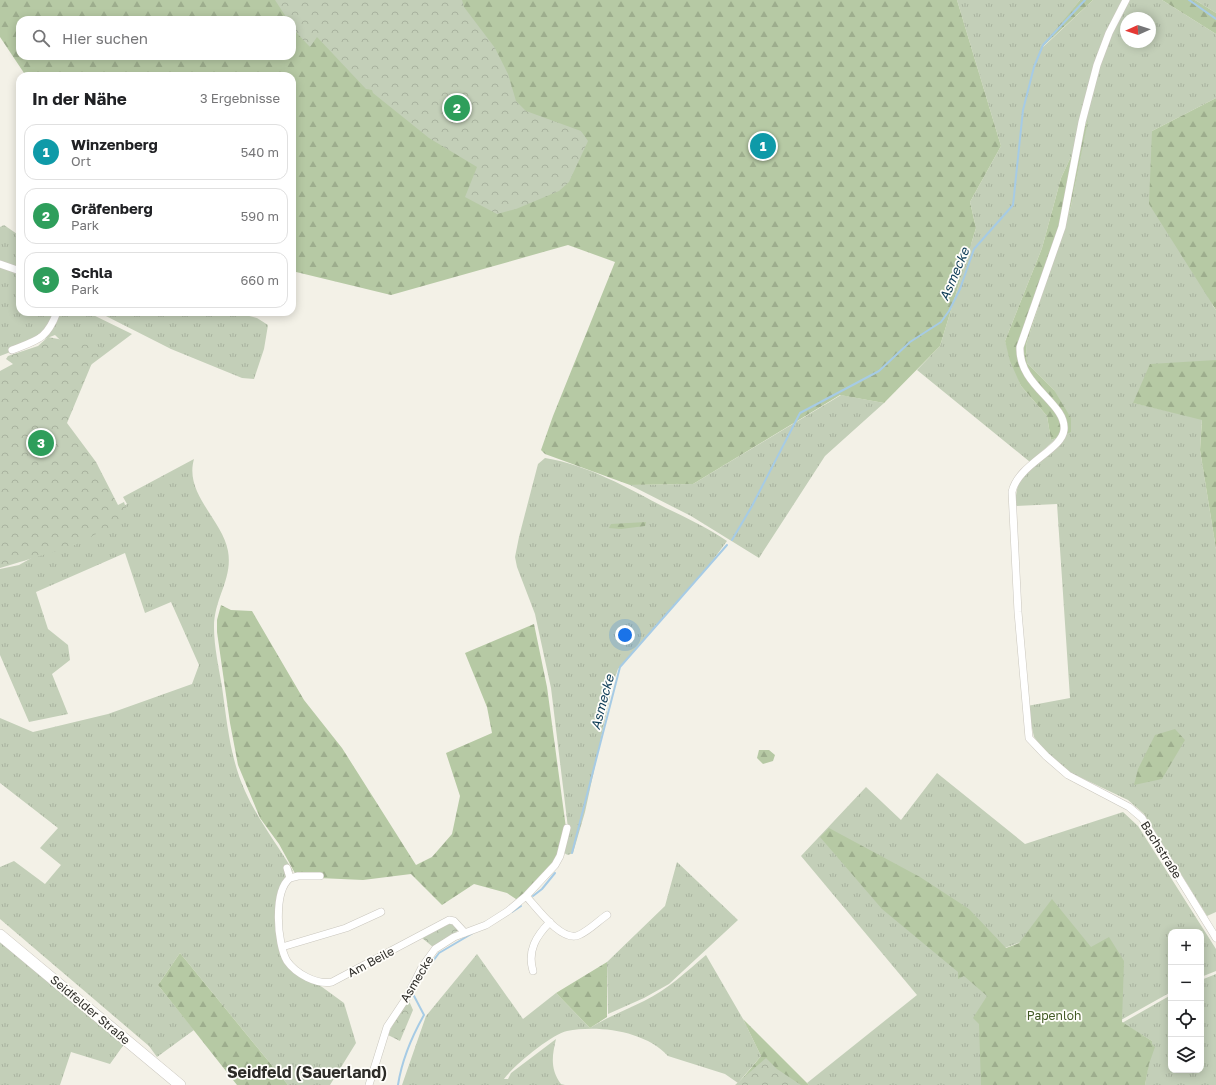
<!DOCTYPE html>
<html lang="de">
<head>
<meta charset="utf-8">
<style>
  :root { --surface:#fff; --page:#f2f2f2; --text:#202124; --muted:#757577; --line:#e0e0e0; --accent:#1a73e8 }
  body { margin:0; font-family:"Golos Text",sans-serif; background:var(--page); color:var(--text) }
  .controls { position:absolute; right:12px; bottom:12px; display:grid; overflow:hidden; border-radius:8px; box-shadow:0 2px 10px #0003 }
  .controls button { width:36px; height:36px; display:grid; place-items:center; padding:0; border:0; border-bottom:1px solid var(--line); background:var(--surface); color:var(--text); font:20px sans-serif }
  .compass { position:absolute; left:1120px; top:12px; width:36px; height:36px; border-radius:50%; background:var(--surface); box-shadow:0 2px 10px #0003; rotate:267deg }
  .you { position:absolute; left:625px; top:635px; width:14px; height:14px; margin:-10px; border:3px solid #fff; border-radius:50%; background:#1a73e8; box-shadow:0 0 0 6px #1a73e833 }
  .badge { display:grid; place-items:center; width:26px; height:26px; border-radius:50%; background:var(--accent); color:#fff; font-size:13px; font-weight:700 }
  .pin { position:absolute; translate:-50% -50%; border:2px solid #fff; box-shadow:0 1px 4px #0006 }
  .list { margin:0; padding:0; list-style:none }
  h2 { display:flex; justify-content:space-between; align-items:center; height:52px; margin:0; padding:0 16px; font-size:17px }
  h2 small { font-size:13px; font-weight:400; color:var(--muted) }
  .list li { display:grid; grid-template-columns:26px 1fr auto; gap:12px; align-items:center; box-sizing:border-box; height:56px; margin:0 8px 8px; padding:0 8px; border:1px solid var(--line); border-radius:12px }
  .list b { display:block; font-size:15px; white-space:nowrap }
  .list p { margin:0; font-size:13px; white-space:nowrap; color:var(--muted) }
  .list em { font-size:13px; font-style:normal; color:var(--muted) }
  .icon { flex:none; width:22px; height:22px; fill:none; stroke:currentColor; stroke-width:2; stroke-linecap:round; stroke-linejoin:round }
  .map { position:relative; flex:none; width:1216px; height:1085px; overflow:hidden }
  .search { position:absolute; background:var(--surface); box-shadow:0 2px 10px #0003; left:16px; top:16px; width:280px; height:44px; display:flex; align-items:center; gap:10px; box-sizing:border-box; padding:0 14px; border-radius:12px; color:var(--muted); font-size:15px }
  .panel { position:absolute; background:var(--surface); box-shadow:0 2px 10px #0003; left:16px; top:72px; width:280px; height:244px; border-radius:12px }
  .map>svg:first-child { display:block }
  .grass { fill:url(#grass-tufts); fill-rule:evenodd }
  .forest { fill:url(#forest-firs); fill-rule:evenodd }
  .park { fill:url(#park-crowns) }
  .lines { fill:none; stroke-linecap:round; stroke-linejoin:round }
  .stream { stroke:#a6cbe5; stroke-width:2 }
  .street-casing { stroke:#cac7be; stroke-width:8 }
  .secondary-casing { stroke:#cac7be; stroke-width:12 }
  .street { stroke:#fff; stroke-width:7 }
  .secondary { stroke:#fff; stroke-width:11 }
  .labels { text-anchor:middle; stroke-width:3.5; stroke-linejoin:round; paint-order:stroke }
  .street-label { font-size:12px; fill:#2d2c28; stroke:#fffefa }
  .park-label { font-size:12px; fill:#425a25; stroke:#fffefa }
  .water-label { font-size:13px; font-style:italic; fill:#0d3c57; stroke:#fffefa }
  .district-label { font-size:16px; font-weight:bold; fill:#2d2c28; stroke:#fffefa }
</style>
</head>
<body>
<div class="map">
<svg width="1216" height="1085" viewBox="0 0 1216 1085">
  <defs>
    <pattern id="grass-tufts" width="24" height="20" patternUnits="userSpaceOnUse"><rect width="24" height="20" fill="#c3cfb8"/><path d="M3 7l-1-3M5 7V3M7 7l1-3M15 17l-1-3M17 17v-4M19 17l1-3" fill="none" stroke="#a8b29e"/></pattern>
    <pattern id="forest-firs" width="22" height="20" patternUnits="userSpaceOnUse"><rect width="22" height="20" fill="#b6c9a4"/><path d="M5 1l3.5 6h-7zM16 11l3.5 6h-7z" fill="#9dad8d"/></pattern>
    <pattern id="park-crowns" width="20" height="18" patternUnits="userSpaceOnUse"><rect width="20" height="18" fill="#c3cfb8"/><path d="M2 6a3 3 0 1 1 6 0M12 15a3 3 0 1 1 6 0" fill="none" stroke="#a8b29e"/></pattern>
  </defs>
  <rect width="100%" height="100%" fill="#f3f1e7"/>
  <path class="grass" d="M 957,0 L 1080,0 L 1041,49 L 1093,0 L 1124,0 L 1115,17 L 1075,148 L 1061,178 L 1042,248 L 1005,341 L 1021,386 L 1047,416 L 1051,440 L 1058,437 L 1030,462 L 917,370 L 940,346 L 976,228 L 970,202 L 1001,146 Z
    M 1128,0 L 1162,0 L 1216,34 L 1216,98 L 1152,131 L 1213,306 L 1216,310 L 1216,360 L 1134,403 L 1202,419 L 1200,450 L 1216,549 L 1216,912 L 1207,916 L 1144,814 L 1128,800 L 1069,772 L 1049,756 L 1034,737 L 1027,706 L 1070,698 L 1057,504 L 1014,506 L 1019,479 L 1062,440 L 1054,390 L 1027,363 L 1026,345 L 1071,206 L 1087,122 L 1082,132 L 1094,85 L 1111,32 ZM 1126,18 L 1150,18 L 1150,42 L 1126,42 Z
    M 1195,0 L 1216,0 L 1216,13 Z
    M 4,225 L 20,236 L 20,312 L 87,312 L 132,334 L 88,367 L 55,335 L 0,356 L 0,227 Z
    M 98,312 L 234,312 L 257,318 L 268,325 L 264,349 L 254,379 L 242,378 L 171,349 Z
    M 841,395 L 884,403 L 825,456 L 759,558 L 691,516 L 630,485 L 693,484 Z
    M 545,458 C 588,465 628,488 666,508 C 687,518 708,528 727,541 L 710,564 L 618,669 L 613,683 L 585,812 L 573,853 L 568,855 L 562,852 L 568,828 L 551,688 L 535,614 L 517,567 L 515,557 L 519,537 L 538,464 Z
    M 194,459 C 184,494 222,519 228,551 C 233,579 214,598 214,627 C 214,647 219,668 222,687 C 227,722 230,758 245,791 C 258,820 277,844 293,871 C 267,891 281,932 285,960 L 344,1003 L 356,1043 L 330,1085 L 288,1085 L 180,953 L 158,985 L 194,1030 L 157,1057 L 149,1046 L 0,919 L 0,867 L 14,861 L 45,884 L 61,865 L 40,848 L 58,828 L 0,783 L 0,718 L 33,732 L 108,714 L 192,684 L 199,665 L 171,602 L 145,613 L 125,553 L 36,592 L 48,629 L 68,645 L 70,660 L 52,674 L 68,714 L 29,722 L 0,655 L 0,569 L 19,565 L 127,504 L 123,497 Z
    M 937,773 L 1025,844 L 1123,812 L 1138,826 L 1216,949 L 1216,971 L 1201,977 L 1201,932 L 1171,932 L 1171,992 L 1121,1020 L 1089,948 L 1029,939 L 1002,949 L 966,943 L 958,972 L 989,965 L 996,1039 L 989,1085 L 809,1085 L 807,1083 L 917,995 L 801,856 L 866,787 L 901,820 Z
    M 677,862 L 738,920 L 669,984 L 644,998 L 608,1014 L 607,962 L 665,906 Z
    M 0,940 L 125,1043 L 110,1064 L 71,1052 L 60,1085 L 0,1085 Z
    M 477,954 L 523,1019 L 556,993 L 590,1028 C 607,1017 626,1010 644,1001 C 668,989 686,972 706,955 L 743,1019 L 761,1056 L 738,1083 L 725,1074 L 668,1056 C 645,1031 599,1025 567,1031 C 552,1034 513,1066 504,1079 L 508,1079 L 511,1073 L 556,1039 C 552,1056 550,1069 561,1084 L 565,1085 L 402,1085 L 426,1016 Z
    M 1216,974 L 1216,1085 L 1145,1085 L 1152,1041 L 1122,1023 L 1171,995 L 1171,1070 L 1201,1070 L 1201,980 Z"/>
  <path class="forest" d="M 0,0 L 957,0 L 1001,146 L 970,202 L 976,228 L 940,346 L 884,403 L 840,395 L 693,484 L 630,485 L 545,454 L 541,450 L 553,416 L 615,262 L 568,245 L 391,295 L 292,271 L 292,76 L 26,76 L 0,37 ZM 20,20 L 292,20 L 292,56 L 20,56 Z
    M 1080,0 L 1093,0 L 1038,51 Z
    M 1162,0 L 1195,0 L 1216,13 L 1216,34 Z
    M 1216,98 L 1216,310 L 1149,204 L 1152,131 Z
    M 1088,120 L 1071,206 L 1026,345 L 1027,363 L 1054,390 L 1071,418 L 1071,432 L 1051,440 L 1047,416 L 1021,386 L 1010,361 L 1005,341 L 1042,248 L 1061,178 Z
    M 1216,360 L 1216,549 L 1200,450 L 1202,420 L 1133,403 L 1150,364 Z
    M 646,522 L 645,526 L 621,529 L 609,528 L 611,524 Z
    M 221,605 L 231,610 L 252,611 L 304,700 L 342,748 L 416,865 L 432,857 L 452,834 L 460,796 L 446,753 L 492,733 L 487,707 L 465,653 L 534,624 L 547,687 L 566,828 L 558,856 L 519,901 L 507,893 L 474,884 L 442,905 L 411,874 L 363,880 L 297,877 L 279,844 L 260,818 L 238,765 L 230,723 L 217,632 L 217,620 Z
    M 1175,729 L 1185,740 L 1162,779 L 1134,785 L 1138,769 L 1155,735 Z
    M 759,750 L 769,750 L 775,755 L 773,761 L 763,764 L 757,758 Z
    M 829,828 L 920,877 L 969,909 L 1006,948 L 1019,943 L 1052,899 L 1091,947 L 1109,937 L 1124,961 L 1122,1022 L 1152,1041 L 1152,1044 L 1155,1047 L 1149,1064 L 1145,1085 L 981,1085 L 979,1024 L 973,1018 L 987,996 L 964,976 L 958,979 L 958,972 L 882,909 L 820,837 Z
    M 180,953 L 288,1085 L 237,1085 L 158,985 Z
    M 607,962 L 607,1017 L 590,1028 L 556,993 Z
    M 743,1019 L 809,1085 L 737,1085 L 761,1056 Z"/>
  <path class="park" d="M 275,0 L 462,0 L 464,7 L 495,48 L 508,74 L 516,101 L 526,111 L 581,131 L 588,141 L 569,182 L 559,191 L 516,209 L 497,214 L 465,197 L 477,167 L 429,138 L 373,93 L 372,90 L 366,89 L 317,37 L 310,47 L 294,30 L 292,20 L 288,20 Z
    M 48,337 L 109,349 L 92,363 L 67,423 L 96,462 L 118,505 L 124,502 L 129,517 L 73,546 L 0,568 L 0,371 L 13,364 L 6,359 L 8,356 L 38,346 Z
    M 452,923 L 459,930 L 433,947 L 422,938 L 439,928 Z
    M 409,1001 L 413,1010 L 400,1041 L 388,1035 L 399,1010 Z
    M 766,1058 L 777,1069 L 801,1085 L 735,1085 Z"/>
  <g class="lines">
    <path class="stream" d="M 1189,0 L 1216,19
      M 732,540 L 752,506 L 800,413 L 879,371 L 910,342 L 941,322 L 949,311 L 960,289 L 974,249 L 1013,205 L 1023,110 L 1034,67 L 1043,45 L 1085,0
      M 572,853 L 620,667 L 727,545
      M 533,896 L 542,889 L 555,873
      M 512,912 L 521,906
      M 398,1085 C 402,1059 411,1038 424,1015 L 413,994 L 422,976 L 439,953 L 473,933"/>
    <defs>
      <path id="street" d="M 1126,0 L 1109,33 L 1097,65 L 1082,122 L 1062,227 L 1020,347 C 1018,386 1067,403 1064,430 C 1062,450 1018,464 1012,492 L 1018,612 L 1029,738 L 1046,756 L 1068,775 L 1129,807 L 1142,818 L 1216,938
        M 0,264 L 20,271
        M 12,350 C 38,340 47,339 57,312
        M 287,868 L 290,878 C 273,891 277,944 287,961 C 296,974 317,985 332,982 L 449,920 L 454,921 L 465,933
        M 290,878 L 298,876 L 320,876
        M 526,896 C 537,908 562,943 579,935 C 590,930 598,921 607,915
        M 282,947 L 346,928 L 381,912
        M 533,971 C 527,951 536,936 550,922
        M 369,1085 L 387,1027 L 407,997 L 422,967 L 435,949 L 454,937 L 486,925 L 508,911 L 526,896 L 555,865 L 560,856 L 567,828"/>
      <path id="secondary" d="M 0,935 L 180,1085"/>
    </defs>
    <use href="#street" class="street-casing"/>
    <use href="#secondary" class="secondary-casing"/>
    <use href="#street" class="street"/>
    <use href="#secondary" class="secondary"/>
  </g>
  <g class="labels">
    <g class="street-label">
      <text transform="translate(1161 850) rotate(58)" y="4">Bachstraße</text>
      <text transform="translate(371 962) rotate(-28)" y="4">Am Beile</text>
      <text transform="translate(417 979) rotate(-59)" y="4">Asmecke</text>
      <text transform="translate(90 1010) rotate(40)" y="4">Seidfelder Straße</text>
    </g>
    <g class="park-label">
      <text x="1054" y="1020">Papenloh</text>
    </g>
    <g class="water-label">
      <text transform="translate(954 274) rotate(-67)" y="5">Asmecke</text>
      <text transform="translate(602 702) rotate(-75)" y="5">Asmecke</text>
    </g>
    <g class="district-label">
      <text x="307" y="1078">Seidfeld (Sauerland)</text>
    </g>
  </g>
</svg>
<div class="controls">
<button>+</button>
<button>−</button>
<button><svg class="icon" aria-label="locate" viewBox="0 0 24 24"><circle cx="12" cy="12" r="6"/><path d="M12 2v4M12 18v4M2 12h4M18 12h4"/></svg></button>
<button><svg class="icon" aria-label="layers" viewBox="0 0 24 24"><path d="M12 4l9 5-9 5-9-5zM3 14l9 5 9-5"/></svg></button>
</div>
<svg class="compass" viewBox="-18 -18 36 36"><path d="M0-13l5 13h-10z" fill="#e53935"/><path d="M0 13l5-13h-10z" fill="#757577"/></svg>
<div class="you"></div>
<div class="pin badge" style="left:763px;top:146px;background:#0f9aa8">1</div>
<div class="pin badge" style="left:457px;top:108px;background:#2e9e5b">2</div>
<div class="pin badge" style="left:41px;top:443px;background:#2e9e5b">3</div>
<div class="search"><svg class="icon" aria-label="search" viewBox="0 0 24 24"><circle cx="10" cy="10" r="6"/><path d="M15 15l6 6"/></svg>Hier suchen</div>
<section class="panel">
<h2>In der Nähe<small>3 Ergebnisse</small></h2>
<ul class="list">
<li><span class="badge" style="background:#0f9aa8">1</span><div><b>Winzenberg</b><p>Ort</p></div><em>540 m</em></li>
<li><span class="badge" style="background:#2e9e5b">2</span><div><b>Gräfenberg</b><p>Park</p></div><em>590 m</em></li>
<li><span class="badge" style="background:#2e9e5b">3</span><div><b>Schla</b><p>Park</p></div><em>660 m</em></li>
</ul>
</section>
</div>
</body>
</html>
